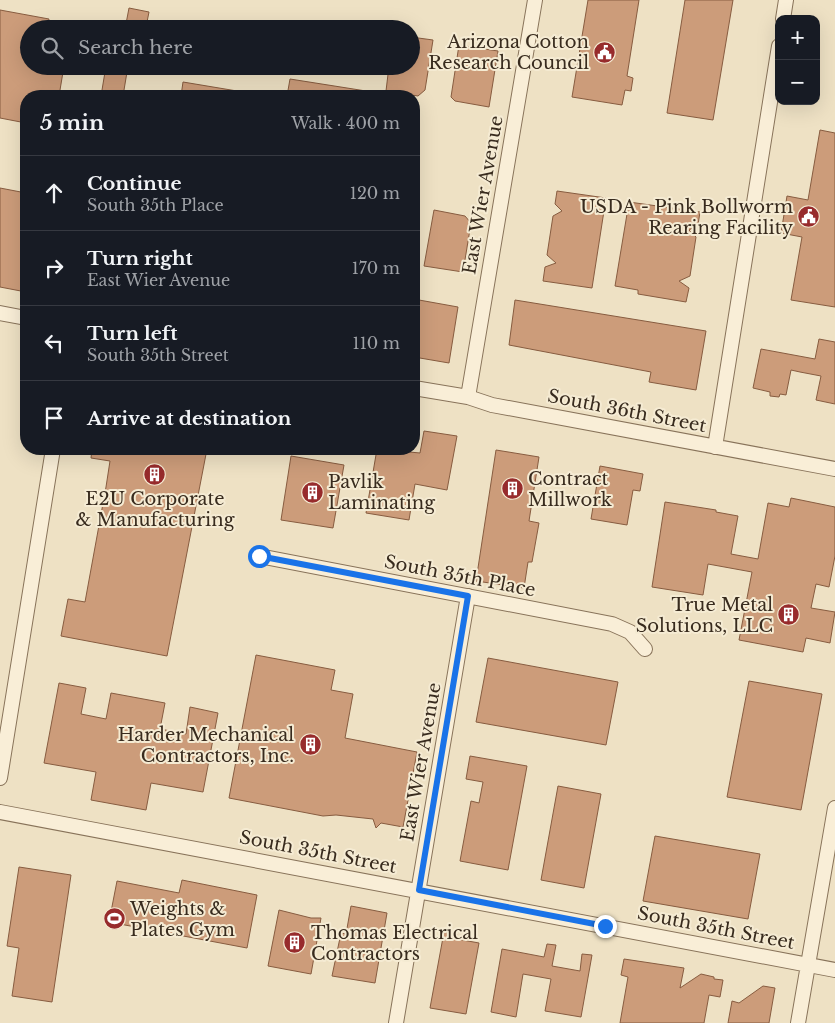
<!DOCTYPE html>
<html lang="en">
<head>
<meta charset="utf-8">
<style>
  :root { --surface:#171b24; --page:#20242c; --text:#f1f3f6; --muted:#9ea1a6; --line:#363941 }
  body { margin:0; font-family:"Libre Baskerville",serif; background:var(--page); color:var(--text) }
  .controls { position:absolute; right:15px; top:15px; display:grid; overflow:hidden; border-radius:10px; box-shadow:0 5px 20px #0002 }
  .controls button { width:45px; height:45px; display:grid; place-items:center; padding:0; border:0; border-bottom:1px solid var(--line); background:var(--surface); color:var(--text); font:25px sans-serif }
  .stop { position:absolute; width:15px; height:15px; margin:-11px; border:4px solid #1a73e8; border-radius:50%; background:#fff }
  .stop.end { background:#1a73e8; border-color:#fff; box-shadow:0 1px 5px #0008 }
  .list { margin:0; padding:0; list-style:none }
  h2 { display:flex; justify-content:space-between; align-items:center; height:65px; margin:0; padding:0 20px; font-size:21px }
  h2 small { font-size:16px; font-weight:400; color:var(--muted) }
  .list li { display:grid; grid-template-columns:32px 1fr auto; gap:15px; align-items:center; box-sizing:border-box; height:75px; padding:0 20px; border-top:1px solid var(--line) }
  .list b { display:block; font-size:19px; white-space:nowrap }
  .list p { margin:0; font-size:16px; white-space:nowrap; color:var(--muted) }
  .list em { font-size:16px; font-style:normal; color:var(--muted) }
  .icon { flex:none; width:28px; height:28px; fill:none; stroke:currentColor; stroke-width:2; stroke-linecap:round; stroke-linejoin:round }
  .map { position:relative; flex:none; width:835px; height:1023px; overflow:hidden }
  .search { position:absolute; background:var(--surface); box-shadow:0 5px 20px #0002; left:20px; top:20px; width:400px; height:55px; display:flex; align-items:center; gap:12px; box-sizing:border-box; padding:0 18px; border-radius:28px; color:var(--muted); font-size:19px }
  .panel { position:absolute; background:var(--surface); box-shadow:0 5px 20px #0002; left:20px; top:90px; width:400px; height:365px; border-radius:20px }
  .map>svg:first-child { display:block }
  .building { fill:#cc9c7a; stroke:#875c40 }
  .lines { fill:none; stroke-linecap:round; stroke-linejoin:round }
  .minor-casing { stroke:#88735a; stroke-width:16 }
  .minor { stroke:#f9eed7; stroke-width:14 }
  .route { stroke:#1a73e8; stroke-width:6 }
  .labels { text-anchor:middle; stroke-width:4; stroke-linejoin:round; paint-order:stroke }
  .poi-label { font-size:18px; fill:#382b1e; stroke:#f5ebd3; text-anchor:end }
  .street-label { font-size:18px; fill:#382b1e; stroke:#f5ebd3 }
</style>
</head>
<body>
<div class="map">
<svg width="835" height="1023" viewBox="0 0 835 1023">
  <rect width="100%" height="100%" fill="#eee1c4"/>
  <path class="building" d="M 588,0 L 639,0 L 627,76 L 633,78 L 631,91 L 625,90 L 622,105 L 572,97 Z
    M 685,0 L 733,0 L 713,120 L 667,113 Z
    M 129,8 L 149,12 L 146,27 L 135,25 L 135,29 L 125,29 Z
    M 0,10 L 49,19 L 47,29 L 29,29 L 29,66 L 64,66 L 59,96 L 26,96 L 26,123 L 0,118 Z
    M 411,37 L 433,40 L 425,90 L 418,96 L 386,91 L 389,66 L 411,66 Z
    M 459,45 L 498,51 L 489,107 L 455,101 L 451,97 Z
    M 106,66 L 128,66 L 123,96 L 101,96 Z
    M 290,79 L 366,91 L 366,96 L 287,96 Z
    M 183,82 L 237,91 L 237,96 L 181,96 Z
    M 820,130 L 835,133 L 835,307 L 791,300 L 802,237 L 781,233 L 787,196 L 808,200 Z
    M 0,188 L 26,193 L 26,292 L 0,287 Z
    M 557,191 L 606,198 L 592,288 L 543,281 L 545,267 L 556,263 L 547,255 L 553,216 L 562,211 L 555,204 Z
    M 629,202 L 700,212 L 698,225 L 689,230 L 696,237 L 690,276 L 679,281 L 689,288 L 686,302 L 638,294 L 638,290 L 615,286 Z
    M 434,210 L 465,216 L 471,223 L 463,272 L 424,266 Z
    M 419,300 L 458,307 L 449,363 L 414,357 L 414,334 Z
    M 515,300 L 706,331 L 696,390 L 649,382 L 651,372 L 509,345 Z
    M 819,339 L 835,342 L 835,404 L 816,400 L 821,376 L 800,372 L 791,370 L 786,395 L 780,394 L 779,397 L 770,396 L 770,392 L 753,388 L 761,349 L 815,359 Z
    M 424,431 L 457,436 L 447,490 L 415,484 L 409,520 L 366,513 L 377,449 L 420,453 Z
    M 92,449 L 207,449 L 167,656 L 61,636 L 68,599 L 85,602 L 106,487 L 110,461 L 91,458 Z
    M 496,450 L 539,457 L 529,521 L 539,523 L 532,562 L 528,562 L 524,588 L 476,581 Z
    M 291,456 L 344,465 L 333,528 L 281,520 Z
    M 600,466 L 643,474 L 640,491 L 633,490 L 627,525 L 591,519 Z
    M 791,498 L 835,507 L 835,556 L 829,587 L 816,584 L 811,608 L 835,612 L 830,643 L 806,638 L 803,652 L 739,640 L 752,572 L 708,564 L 703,595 L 652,587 L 665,502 L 716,510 L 716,512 L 738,516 L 731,554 L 758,559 L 768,503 L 789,507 Z
    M 256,655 L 335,670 L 331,690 L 353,694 L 345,738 L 417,752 L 403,827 L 381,823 L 376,828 L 373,819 L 336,815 L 323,816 L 229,798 Z
    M 488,658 L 618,682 L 606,745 L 476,722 Z
    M 749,681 L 822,694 L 801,810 L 727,797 Z
    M 59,683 L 86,688 L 81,714 L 106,719 L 111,693 L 165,703 L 160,729 L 186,734 L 190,707 L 218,713 L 203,792 L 151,783 L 146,810 L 91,800 L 96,772 L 44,763 Z
    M 470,756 L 527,766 L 508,870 L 460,861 L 471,801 L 479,803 L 483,782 L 466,779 Z
    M 558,786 L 601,794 L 584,888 L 541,880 Z
    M 655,836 L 760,854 L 748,919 L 643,901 Z
    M 19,867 L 71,875 L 52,1002 L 12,996 L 19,948 L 7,946 Z
    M 182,880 L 257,895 L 247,948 L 109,922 L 117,881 L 179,893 Z
    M 351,906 L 387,913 L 375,983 L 332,976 L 341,933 L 346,934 Z
    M 279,910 L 311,918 L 321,918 L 311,974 L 268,966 Z
    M 444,932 L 457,934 L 457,939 L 479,943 L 466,1014 L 430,1008 Z
    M 547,944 L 556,945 L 552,966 L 580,971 L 582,954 L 592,955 L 581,1017 L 545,1011 L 551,979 L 523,974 L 516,1017 L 491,1012 L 502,949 L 544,957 Z
    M 624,959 L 684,968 L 680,988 L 701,974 L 714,977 L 714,979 L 723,980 L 720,997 L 709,995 L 704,1023 L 620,1023 L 628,977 L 621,975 Z
    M 763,986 L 775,988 L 769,1023 L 728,1023 L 732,1001 L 739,1003 Z"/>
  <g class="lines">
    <defs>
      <path id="minor" d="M 783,19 L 786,0
        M 0,313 L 26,318
        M 414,388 L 468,397 L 492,405 L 835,469
        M 468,397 L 535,0
        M 715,447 L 779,46
        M 259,556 L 612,624 L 630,632 L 645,649
        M 0,778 L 53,449
        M 0,812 L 835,970
        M 396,1023 L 468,596
        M 798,1023 L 835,808"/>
    </defs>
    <use href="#minor" class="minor-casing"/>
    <use href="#minor" class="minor"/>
  </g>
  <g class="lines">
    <path class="route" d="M 259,556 L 468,596 L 419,890 L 605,926"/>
  </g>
  <defs>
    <symbol id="civic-disc" viewBox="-11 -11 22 22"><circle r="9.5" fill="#972b2c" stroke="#f5ebd3"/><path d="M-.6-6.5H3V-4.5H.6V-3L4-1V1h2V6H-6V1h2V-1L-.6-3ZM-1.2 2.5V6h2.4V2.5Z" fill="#fff"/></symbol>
    <symbol id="building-disc" viewBox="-11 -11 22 22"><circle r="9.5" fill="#972b2c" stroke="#f5ebd3"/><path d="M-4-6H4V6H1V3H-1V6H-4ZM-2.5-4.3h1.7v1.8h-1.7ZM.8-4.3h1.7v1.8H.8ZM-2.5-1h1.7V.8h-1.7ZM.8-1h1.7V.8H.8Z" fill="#fff"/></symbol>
    <symbol id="stadium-disc" viewBox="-11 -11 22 22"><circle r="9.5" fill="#972b2c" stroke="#f5ebd3"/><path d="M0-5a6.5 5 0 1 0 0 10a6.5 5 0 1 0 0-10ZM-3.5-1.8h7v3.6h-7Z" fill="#fff"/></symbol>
  </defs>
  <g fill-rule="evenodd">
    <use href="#civic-disc" x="592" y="40" width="25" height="25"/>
    <use href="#civic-disc" x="796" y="204" width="25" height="25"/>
    <use href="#building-disc" x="142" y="462" width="25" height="25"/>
    <use href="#building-disc" x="500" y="476" width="25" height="25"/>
    <use href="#building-disc" x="300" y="480" width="25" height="25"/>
    <use href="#building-disc" x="776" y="602" width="25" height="25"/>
    <use href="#building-disc" x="298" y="732" width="25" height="25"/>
    <use href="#stadium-disc" x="102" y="906" width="25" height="25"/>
    <use href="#building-disc" x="282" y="930" width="25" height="25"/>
  </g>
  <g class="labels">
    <g class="poi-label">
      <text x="589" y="48">Arizona Cotton<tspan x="589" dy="21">Research Council</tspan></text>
      <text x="793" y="213">USDA - Pink Bollworm<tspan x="793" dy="21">Rearing Facility</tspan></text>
      <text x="528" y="485" text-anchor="start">Contract<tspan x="528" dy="21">Millwork</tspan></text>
      <text x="328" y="488" text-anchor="start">Pavlik<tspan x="328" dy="21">Laminating</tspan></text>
      <text x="155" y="505" text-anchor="middle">E2U Corporate<tspan x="155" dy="21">&amp; Manufacturing</tspan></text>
      <text x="773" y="611">True Metal<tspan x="773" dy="21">Solutions, LLC</tspan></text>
      <text x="294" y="741">Harder Mechanical<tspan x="294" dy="21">Contractors, Inc.</tspan></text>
      <text x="130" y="915" text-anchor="start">Weights &amp;<tspan x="130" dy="21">Plates Gym</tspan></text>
      <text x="311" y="939" text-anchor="start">Thomas Electrical<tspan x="311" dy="21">Contractors</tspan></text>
    </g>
    <g class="street-label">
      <text transform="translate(483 195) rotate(-80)" y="6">East Wier Avenue</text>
      <text transform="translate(627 411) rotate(11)" y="6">South 36th Street</text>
      <text transform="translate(460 576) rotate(11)" y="6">South 35th Place</text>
      <text transform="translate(421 762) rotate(-80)" y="6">East Wier Avenue</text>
      <text transform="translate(318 852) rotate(11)" y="6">South 35th Street</text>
      <text transform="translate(716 928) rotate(11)" y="6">South 35th Street</text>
    </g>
  </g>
</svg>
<div class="controls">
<button>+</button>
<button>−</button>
</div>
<div class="stop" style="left:259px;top:556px"></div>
<div class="stop end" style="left:605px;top:926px"></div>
<div class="search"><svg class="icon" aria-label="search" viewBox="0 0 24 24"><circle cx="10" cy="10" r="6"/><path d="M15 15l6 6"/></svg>Search here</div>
<section class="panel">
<h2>5 min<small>Walk · 400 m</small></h2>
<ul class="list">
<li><svg class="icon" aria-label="ahead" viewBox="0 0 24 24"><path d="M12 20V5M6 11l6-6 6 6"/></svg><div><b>Continue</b><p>South 35th Place</p></div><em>120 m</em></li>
<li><svg class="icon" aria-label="right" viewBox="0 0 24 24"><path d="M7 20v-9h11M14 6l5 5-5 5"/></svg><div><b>Turn right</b><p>East Wier Avenue</p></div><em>170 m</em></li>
<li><svg class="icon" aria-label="left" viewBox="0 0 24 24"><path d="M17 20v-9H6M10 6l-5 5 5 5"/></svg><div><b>Turn left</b><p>South 35th Street</p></div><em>110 m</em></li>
<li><svg class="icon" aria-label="arrive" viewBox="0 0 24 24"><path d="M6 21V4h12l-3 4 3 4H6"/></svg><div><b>Arrive at destination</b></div></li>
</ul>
</section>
</div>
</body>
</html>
